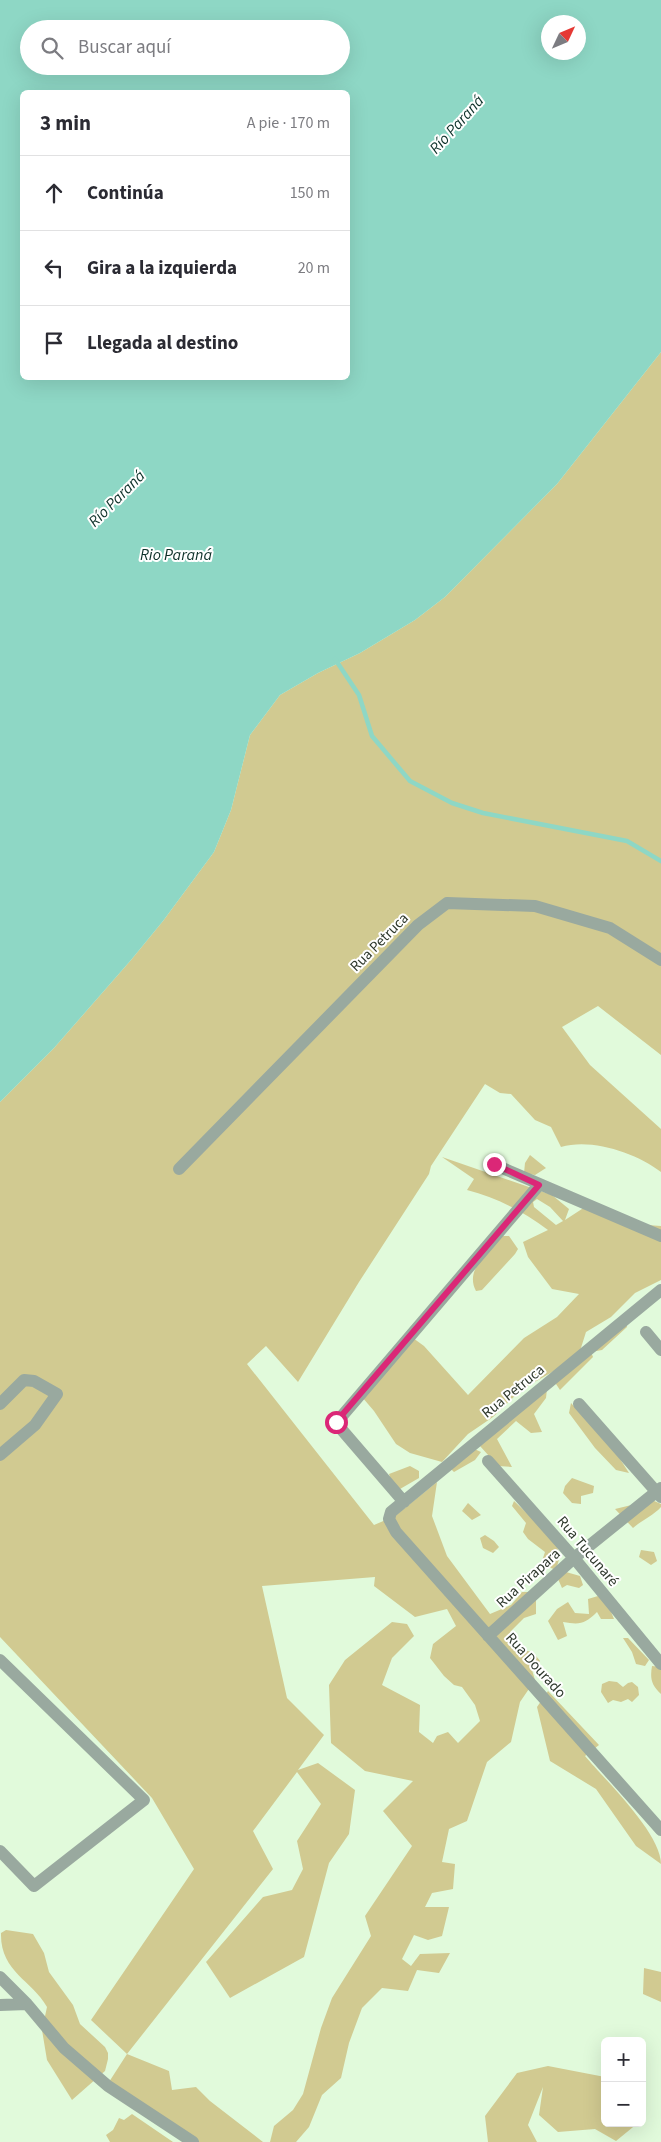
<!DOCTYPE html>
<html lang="es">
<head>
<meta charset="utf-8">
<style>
  :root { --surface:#fff; --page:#f7f7f7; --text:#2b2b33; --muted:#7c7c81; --line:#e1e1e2 }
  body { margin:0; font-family:"Source Sans 3",sans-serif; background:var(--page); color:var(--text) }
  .controls { position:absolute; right:15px; bottom:15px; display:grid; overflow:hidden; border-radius:8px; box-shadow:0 5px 20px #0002 }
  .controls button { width:45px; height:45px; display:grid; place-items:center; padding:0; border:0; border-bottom:1px solid var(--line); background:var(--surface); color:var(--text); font:25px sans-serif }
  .compass { position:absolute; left:541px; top:15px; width:45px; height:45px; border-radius:50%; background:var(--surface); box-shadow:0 5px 20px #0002; rotate:46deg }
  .stop { position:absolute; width:15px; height:15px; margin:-11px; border:4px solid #db2777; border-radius:50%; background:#fff }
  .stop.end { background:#db2777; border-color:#fff; box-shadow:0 1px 5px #0008 }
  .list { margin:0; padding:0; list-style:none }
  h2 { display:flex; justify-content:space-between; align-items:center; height:65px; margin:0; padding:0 20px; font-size:21px }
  h2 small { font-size:16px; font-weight:400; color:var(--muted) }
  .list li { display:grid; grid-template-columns:32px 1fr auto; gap:15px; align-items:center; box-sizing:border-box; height:75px; padding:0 20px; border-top:1px solid var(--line) }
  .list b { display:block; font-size:19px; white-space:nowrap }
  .list em { font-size:16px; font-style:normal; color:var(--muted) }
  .icon { flex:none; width:28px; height:28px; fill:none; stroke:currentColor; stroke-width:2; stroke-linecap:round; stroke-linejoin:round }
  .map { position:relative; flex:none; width:661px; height:2142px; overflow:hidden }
  .search { position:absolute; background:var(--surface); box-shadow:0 5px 20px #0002; left:20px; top:20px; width:330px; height:55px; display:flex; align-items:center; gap:12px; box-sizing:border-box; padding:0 18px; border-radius:28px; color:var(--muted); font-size:19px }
  .panel { position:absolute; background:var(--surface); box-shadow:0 5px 20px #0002; left:20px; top:90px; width:330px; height:290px; border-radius:8px }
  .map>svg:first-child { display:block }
  .green { fill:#d1ca91; fill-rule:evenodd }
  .water { fill:#8ed7c5; fill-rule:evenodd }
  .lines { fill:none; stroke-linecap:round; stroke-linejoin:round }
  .stream { stroke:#8ed7c5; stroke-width:4.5 }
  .minor { stroke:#99a99f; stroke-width:12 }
  .route { stroke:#db2777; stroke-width:6 }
  .labels { text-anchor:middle; stroke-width:4; stroke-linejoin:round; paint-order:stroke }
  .street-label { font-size:15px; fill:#2e382c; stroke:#fff }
  .water-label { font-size:16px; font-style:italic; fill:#0c3028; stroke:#fff }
</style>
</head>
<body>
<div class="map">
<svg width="661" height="2142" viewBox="0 0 661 2142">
  <rect width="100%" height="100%" fill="#e1fadb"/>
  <path class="green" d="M 661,352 L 661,1055 L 598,1006 L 562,1027 L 590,1065 L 661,1129 L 661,1172 C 636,1153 592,1138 561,1147 L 551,1127 L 535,1120 L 511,1094 L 500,1093 L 485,1084 L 431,1166 L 429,1174 L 359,1282 L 298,1382 L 266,1346 L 247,1364 L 374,1525 L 395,1516 L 437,1482 L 432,1516 L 447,1556 L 490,1614 L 511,1605 L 522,1592 L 536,1592 L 536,1614 L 524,1618 L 510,1632 L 517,1649 L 533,1652 L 540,1661 L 532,1670 L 535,1680 L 520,1702 L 511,1742 L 487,1762 L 467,1821 L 449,1829 L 442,1862 L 455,1864 L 453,1889 L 432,1893 L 425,1907 L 449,1907 L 442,1936 L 428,1940 L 414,1935 L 402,1959 L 411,1966 L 420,1954 L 450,1953 L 439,1973 L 417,1970 L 408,1991 L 382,1988 L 362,2008 L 349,2043 L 341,2078 L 322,2095 L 309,2127 L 296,2142 L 270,2142 L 274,2126 L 293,2110 L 303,2094 L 321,2028 L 332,1998 L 371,1936 L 365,1916 L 412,1846 L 383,1811 L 413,1781 L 365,1771 L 331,1743 L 329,1685 L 345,1660 L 392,1622 L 407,1624 L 414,1636 L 392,1658 L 382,1685 L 420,1705 L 419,1732 L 433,1743 L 437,1736 L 448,1732 L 458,1743 L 480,1721 L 475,1705 L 462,1687 L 454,1685 L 444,1676 L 430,1658 L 433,1644 L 456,1626 L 447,1609 L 415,1617 L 374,1586 L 375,1577 L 262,1586 L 287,1698 L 324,1735 L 298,1770 L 318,1763 L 355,1790 L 349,1834 L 329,1863 L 304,1957 L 230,1998 L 206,1962 L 263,1897 L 292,1890 L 303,1869 L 297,1841 L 321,1804 L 297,1772 L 253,1831 L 273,1869 L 127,2054 L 169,2071 L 172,2090 L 196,2087 L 210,2101 L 263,2142 L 198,2142 L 109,2082 L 127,2054 L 91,2020 L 194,1869 L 152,1798 L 0,1637 L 0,1102 L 54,1048 L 131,960 L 163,921 L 214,852 L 231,810 L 250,735 L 280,695 L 318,673 L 360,653 L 415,620 L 445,597 L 557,484 Z
    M 530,1155 L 546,1168 L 535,1175 L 524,1173 L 525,1163 Z
    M 442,1157 L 552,1195 L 569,1209 L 565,1220 L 585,1207 L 647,1225 L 661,1226 L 661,1280 L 635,1293 L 611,1317 L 586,1332 L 580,1351 L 566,1364 L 521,1390 L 493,1417 L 468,1434 L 442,1462 L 410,1453 L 396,1444 L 374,1411 L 362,1397 L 413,1338 L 424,1346 L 468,1395 L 524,1338 L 557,1317 L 579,1294 L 552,1289 L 528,1257 L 523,1242 L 548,1230 C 523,1211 497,1198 467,1190 L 474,1179 ZM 537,1199 L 550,1207 L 563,1221 L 556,1225 L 534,1207 L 533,1202 Z
    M 503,1236 L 509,1236 L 518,1249 L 515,1254 L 482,1290 L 476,1291 C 464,1269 490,1250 503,1236 Z
    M 626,1320 L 627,1327 L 602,1350 L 591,1352 L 593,1357 L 560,1390 L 556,1384 L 558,1377 L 572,1369 L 576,1360 Z
    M 547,1389 L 546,1398 L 534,1414 L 542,1432 L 531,1433 L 516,1421 L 497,1439 L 512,1467 L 498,1466 L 480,1446 Z
    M 571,1403 L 613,1448 L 629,1473 L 616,1470 L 595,1448 L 569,1413 Z
    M 470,1447 L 481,1452 L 475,1460 L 454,1472 L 447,1465 Z
    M 410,1466 L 419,1471 L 419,1478 L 400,1489 L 392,1483 L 389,1474 Z
    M 572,1478 L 594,1486 L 593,1493 L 581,1496 L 581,1504 L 572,1503 L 563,1493 L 565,1486 Z
    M 652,1500 L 661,1504 L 661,1507 C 654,1515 642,1520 633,1528 L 615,1509 Z
    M 514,1501 L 555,1540 L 560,1556 L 556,1570 L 541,1564 L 545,1552 L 528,1539 L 523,1532 L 526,1523 L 512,1506 Z
    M 468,1503 L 481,1515 L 472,1520 L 462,1511 Z
    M 485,1535 L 494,1541 L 499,1547 L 493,1553 L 483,1548 L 480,1538 Z
    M 641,1550 L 654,1552 L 657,1561 L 651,1565 L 639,1557 Z
    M 566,1572 L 580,1576 L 583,1585 L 579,1588 L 567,1585 L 562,1588 L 558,1579 Z
    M 598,1596 L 609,1607 L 614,1619 L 601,1619 L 597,1612 C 585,1624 580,1625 563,1622 L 567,1636 L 558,1640 L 548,1621 L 557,1609 L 568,1602 L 575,1613 L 589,1614 L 588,1599 Z
    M 623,1638 L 628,1638 L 649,1660 L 645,1666 L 636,1664 L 632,1652 Z
    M 652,1666 L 661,1667 L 661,1694 C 651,1685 650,1678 652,1666 Z
    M 609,1681 L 617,1682 L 623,1687 L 628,1683 L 632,1682 L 638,1687 L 639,1695 L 632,1702 L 628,1699 L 621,1702 L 613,1700 L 608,1703 L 601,1692 L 602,1684 Z
    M 548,1691 L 599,1745 L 585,1756 C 605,1780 661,1833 661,1864 L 636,1846 L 596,1789 L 550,1761 L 537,1707 Z
    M 6,1930 L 33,1934 L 44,1953 L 49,1972 L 73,2005 L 80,2024 L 105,2047 L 108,2053 L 108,2059 L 105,2071 L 72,2100 L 47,2060 L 42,2030 L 47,2007 C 32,1980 0,1972 1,1933 Z
    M 644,1968 L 661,1972 L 661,2002 L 643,1994 Z
    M 548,2066 L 605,2077 L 605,2123 L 638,2123 L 616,2141 L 595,2129 L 558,2132 L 539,2115 L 543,2087 L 528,2125 L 537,2142 L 488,2142 L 485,2116 L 517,2073 Z
    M 132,2114 L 173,2142 L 110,2142 L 106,2135 L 113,2130 L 119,2118 L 124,2120 Z"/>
  <path class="water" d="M 0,0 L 661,0 L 661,352 L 557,484 L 445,597 L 415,620 L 360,653 L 318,673 L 280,695 L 250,735 L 231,810 L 214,852 L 163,921 L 131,960 L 54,1048 L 0,1102 ZM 548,22 L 578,22 L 578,52 L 548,52 ZM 29,29 L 341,29 L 341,66 L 29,66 ZM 22,92 L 348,92 L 348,378 L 22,378 Z"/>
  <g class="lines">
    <path class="stream" d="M 335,659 L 359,695 L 372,736 L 410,781 L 452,803 L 483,813 L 627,841 L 661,861"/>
    <path class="minor" d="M 493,1164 L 661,1236
      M 179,1169 L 418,925 L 447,903 L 535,906 L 610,928 L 661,960
      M 661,1290 L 391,1512 L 389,1519 L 396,1532 L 661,1830
      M 646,1332 L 661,1350
      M 0,1404 L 24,1380 L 34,1381 L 57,1394 L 35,1425 L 0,1455
      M 579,1404 L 661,1497
      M 488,1461 L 574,1558 L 661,1664
      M 404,1502 L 336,1423 L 539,1185
      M 488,1636 L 574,1558 L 661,1488
      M 0,1660 L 144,1800 L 34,1886 L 0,1851
      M 0,1977 L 27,2004 L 64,2048 L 108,2086 L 193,2142
      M 0,2005 L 27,2004"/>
  </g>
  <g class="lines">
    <path class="route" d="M 336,1422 L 539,1185 L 494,1164"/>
  </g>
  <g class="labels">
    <g class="street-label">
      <text transform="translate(379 942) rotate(-45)" y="5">Rua Petruca</text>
      <text transform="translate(513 1391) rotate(-39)" y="5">Rua Petruca</text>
      <text transform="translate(588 1551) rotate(50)" y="5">Rua Tucunaré</text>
      <text transform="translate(528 1578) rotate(-42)" y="5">Rua Pirapara</text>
      <text transform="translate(536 1665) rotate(48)" y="5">Rua Dourado</text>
    </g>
    <g class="water-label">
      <text transform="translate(456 124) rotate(-48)" y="6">Río Paraná</text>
      <text transform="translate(116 498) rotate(-45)" y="6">Río Paraná</text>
      <text x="176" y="560">Rio Paraná</text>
    </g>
  </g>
</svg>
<div class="controls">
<button>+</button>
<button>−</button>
</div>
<svg class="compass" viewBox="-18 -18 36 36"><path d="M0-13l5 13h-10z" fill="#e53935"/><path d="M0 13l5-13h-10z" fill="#7c7c81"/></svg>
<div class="stop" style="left:336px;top:1422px"></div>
<div class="stop end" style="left:494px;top:1164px"></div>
<div class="search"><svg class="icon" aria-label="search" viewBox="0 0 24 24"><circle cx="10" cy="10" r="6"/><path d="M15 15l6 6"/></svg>Buscar aquí</div>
<section class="panel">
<h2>3 min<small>A pie · 170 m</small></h2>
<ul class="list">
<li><svg class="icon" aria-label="ahead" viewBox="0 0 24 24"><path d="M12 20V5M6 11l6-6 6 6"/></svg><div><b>Continúa</b></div><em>150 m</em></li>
<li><svg class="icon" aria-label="left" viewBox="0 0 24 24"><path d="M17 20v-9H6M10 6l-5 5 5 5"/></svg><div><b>Gira a la izquierda</b></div><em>20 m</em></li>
<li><svg class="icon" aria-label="arrive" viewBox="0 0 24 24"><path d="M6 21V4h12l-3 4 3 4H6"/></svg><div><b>Llegada al destino</b></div></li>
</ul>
</section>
</div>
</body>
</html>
